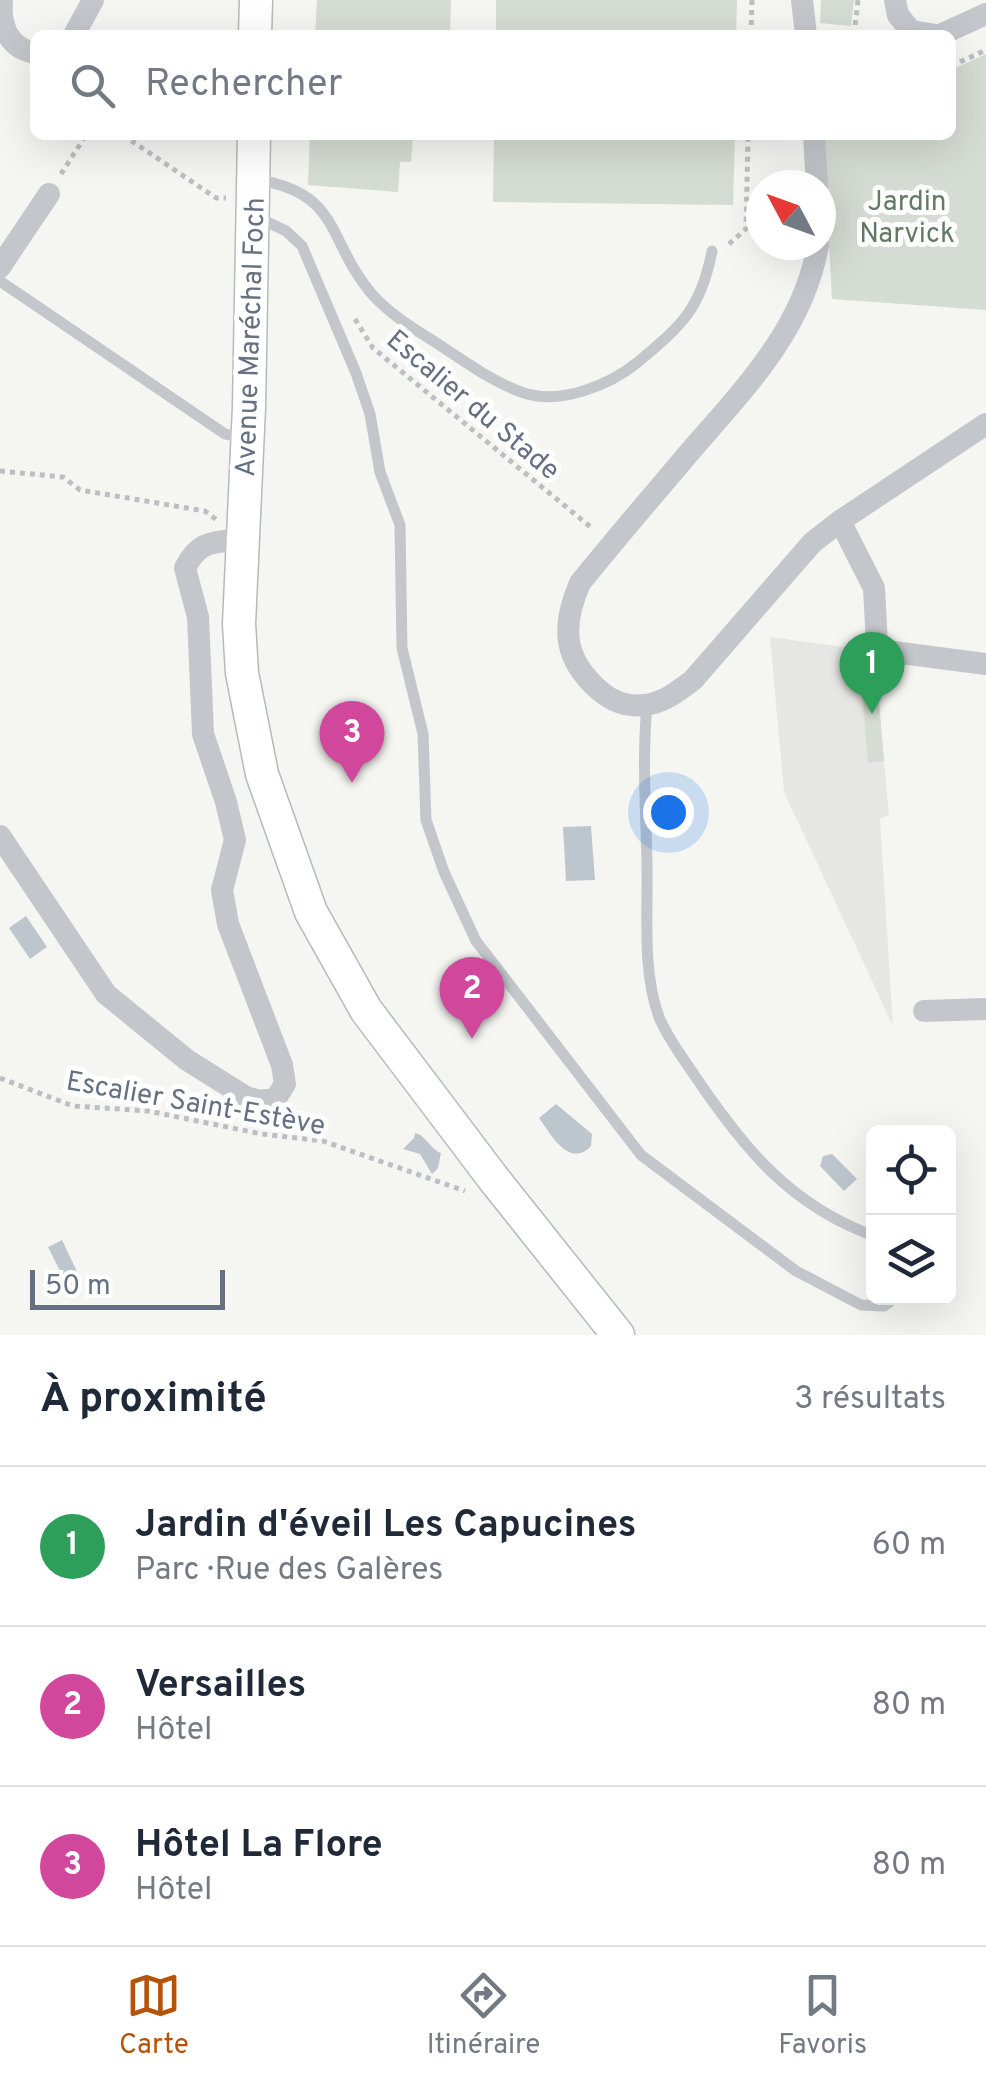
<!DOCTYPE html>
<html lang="fr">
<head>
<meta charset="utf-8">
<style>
  :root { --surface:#fff; --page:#f6f6f7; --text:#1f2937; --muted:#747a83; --line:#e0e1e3; --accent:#b45309 }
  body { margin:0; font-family:Overpass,sans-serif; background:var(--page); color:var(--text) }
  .controls { position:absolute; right:30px; bottom:30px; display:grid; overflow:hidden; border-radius:15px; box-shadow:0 10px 40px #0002 }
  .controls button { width:90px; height:90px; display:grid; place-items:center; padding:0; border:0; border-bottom:2px solid var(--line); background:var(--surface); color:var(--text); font:50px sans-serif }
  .compass { position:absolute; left:746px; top:170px; width:90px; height:90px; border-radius:50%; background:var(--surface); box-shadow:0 10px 40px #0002; rotate:311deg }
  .scale { position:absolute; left:30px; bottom:25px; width:195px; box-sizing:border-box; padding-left:10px; border:5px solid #657082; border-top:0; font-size:28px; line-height:35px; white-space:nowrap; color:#657082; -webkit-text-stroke:8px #fff; paint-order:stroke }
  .you { position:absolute; left:668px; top:812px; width:35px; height:35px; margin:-25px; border:8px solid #fff; border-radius:50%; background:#1a73e8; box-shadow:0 0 0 15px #1a73e833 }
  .badge { display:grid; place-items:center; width:65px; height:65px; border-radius:50%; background:var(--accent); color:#fff; font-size:32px; font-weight:700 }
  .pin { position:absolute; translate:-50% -82px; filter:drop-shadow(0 2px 5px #0008) }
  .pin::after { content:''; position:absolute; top:52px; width:35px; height:30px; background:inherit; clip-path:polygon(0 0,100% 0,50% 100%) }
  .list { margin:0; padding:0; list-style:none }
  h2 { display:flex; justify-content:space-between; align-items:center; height:130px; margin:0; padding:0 40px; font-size:42px }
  h2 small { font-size:32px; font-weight:400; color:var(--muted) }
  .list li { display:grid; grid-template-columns:65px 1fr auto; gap:30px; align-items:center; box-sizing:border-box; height:160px; padding:0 40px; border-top:2px solid var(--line) }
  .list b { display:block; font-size:38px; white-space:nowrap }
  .list p { margin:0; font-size:32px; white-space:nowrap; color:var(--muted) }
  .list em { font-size:32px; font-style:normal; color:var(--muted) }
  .icon { flex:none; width:55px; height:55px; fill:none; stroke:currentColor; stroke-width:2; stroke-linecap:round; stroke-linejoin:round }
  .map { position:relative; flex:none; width:986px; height:1335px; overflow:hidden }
  .search { position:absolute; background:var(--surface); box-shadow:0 10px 40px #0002; left:30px; right:30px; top:30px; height:110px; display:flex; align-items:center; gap:25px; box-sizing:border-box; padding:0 35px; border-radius:15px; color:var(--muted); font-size:38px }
  .sheet { height:610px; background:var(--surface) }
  nav { display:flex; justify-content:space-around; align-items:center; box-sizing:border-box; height:140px; border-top:2px solid var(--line); background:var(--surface); font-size:28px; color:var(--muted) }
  nav a { display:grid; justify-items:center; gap:5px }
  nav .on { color:var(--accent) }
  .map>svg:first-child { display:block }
  .built { fill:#e6e6e5 }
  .green { fill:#d5dcd3 }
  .water { fill:#bec6cd }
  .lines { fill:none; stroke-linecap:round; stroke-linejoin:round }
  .secondary-casing { stroke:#b6b9be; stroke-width:35 }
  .path { stroke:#bdbec1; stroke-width:5; stroke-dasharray:5 5; stroke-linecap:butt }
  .service { stroke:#c3c6ca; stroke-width:11 }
  .minor { stroke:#c3c6ca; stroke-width:22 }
  .secondary { stroke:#fff; stroke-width:32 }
  .labels { text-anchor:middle; stroke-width:10; stroke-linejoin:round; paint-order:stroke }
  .park-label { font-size:28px; fill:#647a64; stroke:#fff }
  .street-label { font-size:28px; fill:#657082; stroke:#fff }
</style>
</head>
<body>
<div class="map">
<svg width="986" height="1335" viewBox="0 0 986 1335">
  <rect width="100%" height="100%" fill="#f5f5f2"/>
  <path class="built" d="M 770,637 L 874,651 L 889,815 L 880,819 L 893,1026 L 784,792 Z"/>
  <path class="green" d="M 317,0 L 451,0 L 450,35 L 315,35 Z
    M 496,0 L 737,0 L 736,35 L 496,35 Z
    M 821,0 L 854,0 L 851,26 L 820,23 Z
    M 986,54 L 986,310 L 832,299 L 823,135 L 951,135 L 951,70 Z
    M 310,135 L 413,135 L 411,162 L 400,162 L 398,192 L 308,185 Z
    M 494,135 L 735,135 L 733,205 L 493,202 Z
    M 876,665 L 884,761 L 868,763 L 860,667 Z"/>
  <path class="water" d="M 591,826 L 595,880 L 566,881 L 563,827 Z
    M 26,916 L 47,947 L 30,959 L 9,928 Z
    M 556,1104 L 592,1134 L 591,1146 C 570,1169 551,1135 539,1118 Z
    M 415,1133 C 426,1135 430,1149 441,1153 L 438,1168 L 432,1174 L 420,1154 L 403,1149 L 414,1138 Z
    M 832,1154 L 857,1179 L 844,1191 L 820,1166 L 823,1156 Z
    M 62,1240 L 81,1280 L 68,1287 L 48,1247 Z"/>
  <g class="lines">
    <defs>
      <path id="secondary" d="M 255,35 L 256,0
        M 254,135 L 249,407 L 239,624 L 242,673 L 262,774 L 311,912 L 366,1010 L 493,1178 L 618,1335"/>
    </defs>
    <use href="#secondary" class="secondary-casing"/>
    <path class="path" d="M 751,35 L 752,0
      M 854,35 L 858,0
      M 951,66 L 986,50
      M 123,135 L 216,198 L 226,198
      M 61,174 L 86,135
      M 746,210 L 761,211
      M 729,244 L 746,229 L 748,135
      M 355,319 L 373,348 L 593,529
      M 0,471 L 63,477 L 80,490 L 205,511 L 217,520
      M 0,1078 L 73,1106 L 148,1111 L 262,1134 L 323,1141 L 465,1191"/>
    <path class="service" d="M 258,180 C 341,193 327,241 371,293 C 391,316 418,331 444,348 C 469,364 496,384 524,393 C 561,405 610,385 638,362 C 682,325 701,309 712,251
      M 257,217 L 286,231 L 302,246 L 356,373 L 370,414 L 380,472 L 400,525 L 402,648 L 423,734 L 426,820 L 444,872 L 476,941 L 641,1155 L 796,1271 L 861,1305 L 884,1306 L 895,1298
      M 0,281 L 225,434 L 243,438
      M 647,705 C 642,758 646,812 647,865 C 648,913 642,971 659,1017 C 667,1037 683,1058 695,1076 C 743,1147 789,1205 874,1236"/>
    <path class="minor" d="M 2,0 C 0,26 8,48 35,53
      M 802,0 L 806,35
      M 895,0 L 898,15 L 911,31 L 936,35
      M 74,35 L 93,0
      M 940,35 L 986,14
      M 814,135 L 817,185
      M 818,245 C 804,327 747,386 694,447 C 656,492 617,537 580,583 C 561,627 563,659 600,691 C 613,702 627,707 644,705 C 664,703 678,691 693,680 L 812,543 L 840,521 L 986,424
      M 0,267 L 49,194
      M 840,521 L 874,588 L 877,645 L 886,651 L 986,664
      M 0,836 L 106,994 L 187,1060 L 246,1097 L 260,1101 L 276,1098 L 285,1084 L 282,1065 L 228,924 L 222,890 L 235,840 L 226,802 L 203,734 L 198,617 L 185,568 C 200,539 213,543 243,539
      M 924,1011 L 986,1009"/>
    <use href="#secondary" class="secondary"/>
  </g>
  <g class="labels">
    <g class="park-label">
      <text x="907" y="210">Jardin<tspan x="907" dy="32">Narvick</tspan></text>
    </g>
    <g class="street-label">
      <text transform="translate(249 337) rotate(-88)" y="10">Avenue Maréchal Foch</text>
      <text transform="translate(474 404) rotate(40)" y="10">Escalier du Stade</text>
      <text transform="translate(196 1102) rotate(10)" y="10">Escalier Saint-Estève</text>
    </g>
  </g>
</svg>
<div class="controls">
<button><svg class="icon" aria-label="locate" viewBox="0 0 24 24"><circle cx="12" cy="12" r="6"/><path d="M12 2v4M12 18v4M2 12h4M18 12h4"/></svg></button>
<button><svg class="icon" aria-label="layers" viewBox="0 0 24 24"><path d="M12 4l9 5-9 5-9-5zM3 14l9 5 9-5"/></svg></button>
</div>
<svg class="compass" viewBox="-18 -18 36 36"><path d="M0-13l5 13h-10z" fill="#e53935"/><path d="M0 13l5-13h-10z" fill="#747a83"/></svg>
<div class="scale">50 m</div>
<div class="you"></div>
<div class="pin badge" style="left:872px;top:714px;background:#2e9e5b">1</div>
<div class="pin badge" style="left:472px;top:1039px;background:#d1479c">2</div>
<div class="pin badge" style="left:352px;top:783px;background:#d1479c">3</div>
<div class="search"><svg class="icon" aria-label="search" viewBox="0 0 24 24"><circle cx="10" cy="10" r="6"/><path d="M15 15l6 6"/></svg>Rechercher</div>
</div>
<section class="sheet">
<h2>À proximité<small>3 résultats</small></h2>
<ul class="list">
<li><span class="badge" style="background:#2e9e5b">1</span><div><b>Jardin d'éveil Les Capucines</b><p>Parc · Rue des Galères</p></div><em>60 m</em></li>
<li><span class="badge" style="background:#d1479c">2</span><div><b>Versailles</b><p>Hôtel</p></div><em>80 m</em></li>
<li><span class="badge" style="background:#d1479c">3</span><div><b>Hôtel La Flore</b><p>Hôtel</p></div><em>80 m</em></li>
</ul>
</section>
<nav>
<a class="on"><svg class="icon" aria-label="map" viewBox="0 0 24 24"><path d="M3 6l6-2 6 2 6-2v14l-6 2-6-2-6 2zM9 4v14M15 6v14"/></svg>Carte</a>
<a><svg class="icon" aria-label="directions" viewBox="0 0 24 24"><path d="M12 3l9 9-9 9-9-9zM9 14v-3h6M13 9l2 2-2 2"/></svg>Itinéraire</a>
<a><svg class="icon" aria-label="saved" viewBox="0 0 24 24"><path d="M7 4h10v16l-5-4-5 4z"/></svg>Favoris</a>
</nav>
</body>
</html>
